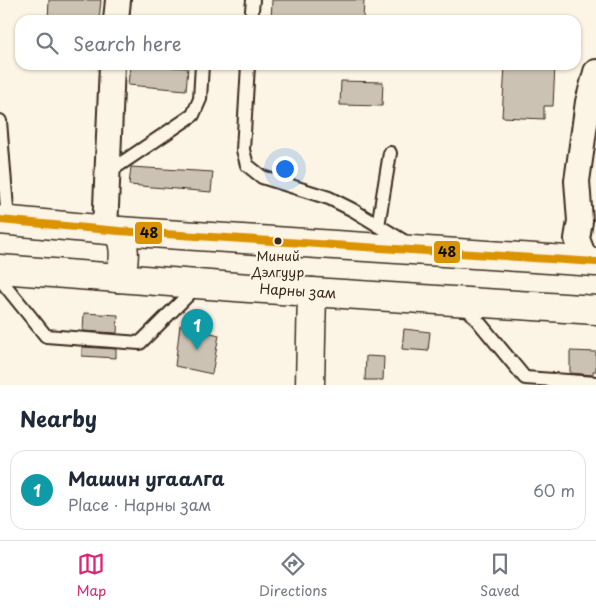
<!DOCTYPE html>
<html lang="en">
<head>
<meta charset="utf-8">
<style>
  :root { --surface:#fff; --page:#f6f6f7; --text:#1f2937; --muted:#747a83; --line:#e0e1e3; --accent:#db2777 }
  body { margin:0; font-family:"Playpen Sans",sans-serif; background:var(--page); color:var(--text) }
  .you { position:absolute; left:284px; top:168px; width:18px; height:18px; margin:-12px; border:4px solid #fff; border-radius:50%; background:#1a73e8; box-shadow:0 0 0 8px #1a73e833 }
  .badge { display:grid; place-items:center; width:32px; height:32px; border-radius:50%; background:var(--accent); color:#fff; font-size:16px; font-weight:700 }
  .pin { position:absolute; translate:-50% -41px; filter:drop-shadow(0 1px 2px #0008) }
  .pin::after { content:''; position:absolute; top:26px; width:18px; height:15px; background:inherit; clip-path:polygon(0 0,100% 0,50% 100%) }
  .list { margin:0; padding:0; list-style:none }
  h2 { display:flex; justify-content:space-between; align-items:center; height:65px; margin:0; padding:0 20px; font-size:21px }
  h2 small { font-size:16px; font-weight:400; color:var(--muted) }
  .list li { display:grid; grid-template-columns:32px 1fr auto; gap:15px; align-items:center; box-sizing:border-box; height:80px; margin:0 10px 10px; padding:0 10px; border:1px solid var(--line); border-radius:15px }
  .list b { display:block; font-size:19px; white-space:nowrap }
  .list p { margin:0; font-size:16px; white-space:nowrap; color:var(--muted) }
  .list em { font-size:16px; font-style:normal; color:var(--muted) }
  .icon { flex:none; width:28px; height:28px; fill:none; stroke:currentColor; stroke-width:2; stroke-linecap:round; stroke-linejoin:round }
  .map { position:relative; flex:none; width:596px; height:385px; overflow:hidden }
  .search { position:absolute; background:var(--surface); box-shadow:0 1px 4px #0004; left:15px; right:15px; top:15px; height:55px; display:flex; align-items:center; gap:12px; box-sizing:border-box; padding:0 18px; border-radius:15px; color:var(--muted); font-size:19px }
  .sheet { height:155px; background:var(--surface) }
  nav { display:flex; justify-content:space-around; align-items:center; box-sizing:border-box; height:70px; border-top:1px solid var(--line); background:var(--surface); font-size:14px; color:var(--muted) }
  nav a { display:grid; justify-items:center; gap:2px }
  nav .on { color:var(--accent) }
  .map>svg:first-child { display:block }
  .building { fill:#ccc2b3; stroke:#3b2a1e }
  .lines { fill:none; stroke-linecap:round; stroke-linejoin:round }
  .lane-casing { stroke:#3b2a1e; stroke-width:16 }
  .street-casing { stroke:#3b2a1e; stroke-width:28 }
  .secondary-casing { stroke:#3b2a1e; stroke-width:31 }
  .primary-casing { stroke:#3b2a1e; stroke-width:31 }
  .lane { stroke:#fcf5e5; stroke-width:12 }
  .street { stroke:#fcf5e5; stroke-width:24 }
  .secondary { stroke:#fcf5e5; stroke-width:28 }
  .primary { stroke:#fcf5e5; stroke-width:28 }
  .bus-1-casing { stroke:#fcf5e5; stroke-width:11 }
  .bus-1 { stroke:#db9304; stroke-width:8 }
  .bus-dot { fill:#3b2a1e; stroke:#fcf5e5; stroke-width:2 }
  .labels { text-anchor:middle; stroke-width:4; stroke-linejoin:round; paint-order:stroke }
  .bus-label { font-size:13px; fill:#3b2a1e; stroke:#fcf5e5 }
  .street-label { font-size:14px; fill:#3b2a1e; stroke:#fcf5e5 }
  .line-badge { stroke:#fcf5e5; stroke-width:2 }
  .pale-badge-label { font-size:14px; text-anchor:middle; font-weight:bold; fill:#111 }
</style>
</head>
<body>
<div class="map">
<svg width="596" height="385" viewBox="0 0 596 385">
  <rect width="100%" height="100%" fill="#fcf5e5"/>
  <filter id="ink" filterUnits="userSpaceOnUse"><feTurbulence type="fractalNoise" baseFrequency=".02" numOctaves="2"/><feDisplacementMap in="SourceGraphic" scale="10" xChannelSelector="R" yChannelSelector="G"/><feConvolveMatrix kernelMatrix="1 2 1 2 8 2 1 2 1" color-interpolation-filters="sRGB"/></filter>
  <g filter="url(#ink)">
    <path class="building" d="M 49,0 L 101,0 L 99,20 L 48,20 Z
      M 272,0 L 364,0 L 363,20 L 271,20 Z
      M 130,65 L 188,68 L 186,90 L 128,85 Z
      M 505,65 L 555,65 L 553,106 L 544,106 L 544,119 L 502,117 Z
      M 341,81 L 383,82 L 382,106 L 340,105 Z
      M 131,167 L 213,172 L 211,192 L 129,185 Z
      M 84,313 L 118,315 L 117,333 L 83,331 Z
      M 180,325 L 219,335 L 212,374 L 175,366 Z
      M 404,329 L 430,332 L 428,351 L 402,349 Z
      M 82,347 L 116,349 L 116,358 L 82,356 Z
      M 570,351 L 596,352 L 596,371 L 593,371 L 593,375 L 570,373 Z
      M 366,356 L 384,357 L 383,380 L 365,380 Z"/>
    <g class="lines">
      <defs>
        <path id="lane" d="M 251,20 L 253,0
          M 248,65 L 243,150 L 247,165 L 262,177 L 329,198 L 353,210 L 407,243
          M 0,121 L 8,221
          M 107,173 L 193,115 L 200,99 L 202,65
          M 378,226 L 390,153
          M 0,279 L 46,336 L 140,343 L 198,285
          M 464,304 L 525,378 L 596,383"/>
        <path id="street" d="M 116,20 L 118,0
          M 105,230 L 112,65
          M 586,262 L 577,239 L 580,221 L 577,181 L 588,102 L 596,72"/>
        <path id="secondary" d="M 310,385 L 312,292"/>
        <g id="primary">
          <path d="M 0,220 L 119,231 L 596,262"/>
          <path id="s1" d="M 0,269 L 249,288 L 596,310"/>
          <path d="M 117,278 C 127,263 125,247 119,231"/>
        </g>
      </defs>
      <use href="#lane" class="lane-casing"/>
      <use href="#street" class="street-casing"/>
      <use href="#secondary" class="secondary-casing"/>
      <use href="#primary" class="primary-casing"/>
      <use href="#lane" class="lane"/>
      <use href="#street" class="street"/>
      <use href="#secondary" class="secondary"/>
      <use href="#primary" class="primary"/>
      <defs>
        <path id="bus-1" d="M 0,220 L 119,231 L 596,262"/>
      </defs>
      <use href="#bus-1" class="bus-1-casing"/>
      <use href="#bus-1" class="bus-1"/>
    </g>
  </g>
  <circle class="bus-dot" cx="278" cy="241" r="4.5"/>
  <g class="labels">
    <g class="bus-label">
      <text x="278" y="261">Миний<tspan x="278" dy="16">Дэлгуур</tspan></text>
    </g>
    <g class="street-label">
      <text dy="5" stroke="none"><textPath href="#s1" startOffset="299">Нарны зам</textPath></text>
    </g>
  </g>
  <g class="line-badge">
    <rect x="134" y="221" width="29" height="24" rx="5" fill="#db9304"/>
    <rect x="433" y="240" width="28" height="24" rx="5" fill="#db9304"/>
  </g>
  <g class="pale-badge-label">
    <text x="149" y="238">48</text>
    <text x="447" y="257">48</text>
  </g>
</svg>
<div class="you"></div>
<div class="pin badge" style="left:197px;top:350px;background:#0f9aa8">1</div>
<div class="search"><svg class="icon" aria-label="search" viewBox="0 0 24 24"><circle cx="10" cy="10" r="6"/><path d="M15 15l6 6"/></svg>Search here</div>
</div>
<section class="sheet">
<h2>Nearby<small></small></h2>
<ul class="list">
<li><span class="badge" style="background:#0f9aa8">1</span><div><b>Машин угаалга</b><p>Place · Нарны зам</p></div><em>60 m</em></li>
</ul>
</section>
<nav>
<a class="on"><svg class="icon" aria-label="map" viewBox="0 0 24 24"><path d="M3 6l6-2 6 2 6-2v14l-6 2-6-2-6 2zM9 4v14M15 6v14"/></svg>Map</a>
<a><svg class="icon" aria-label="directions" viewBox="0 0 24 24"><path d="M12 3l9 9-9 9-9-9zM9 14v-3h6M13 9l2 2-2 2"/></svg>Directions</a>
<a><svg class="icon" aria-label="saved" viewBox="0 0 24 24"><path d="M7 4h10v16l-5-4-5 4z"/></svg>Saved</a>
</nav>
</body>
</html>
